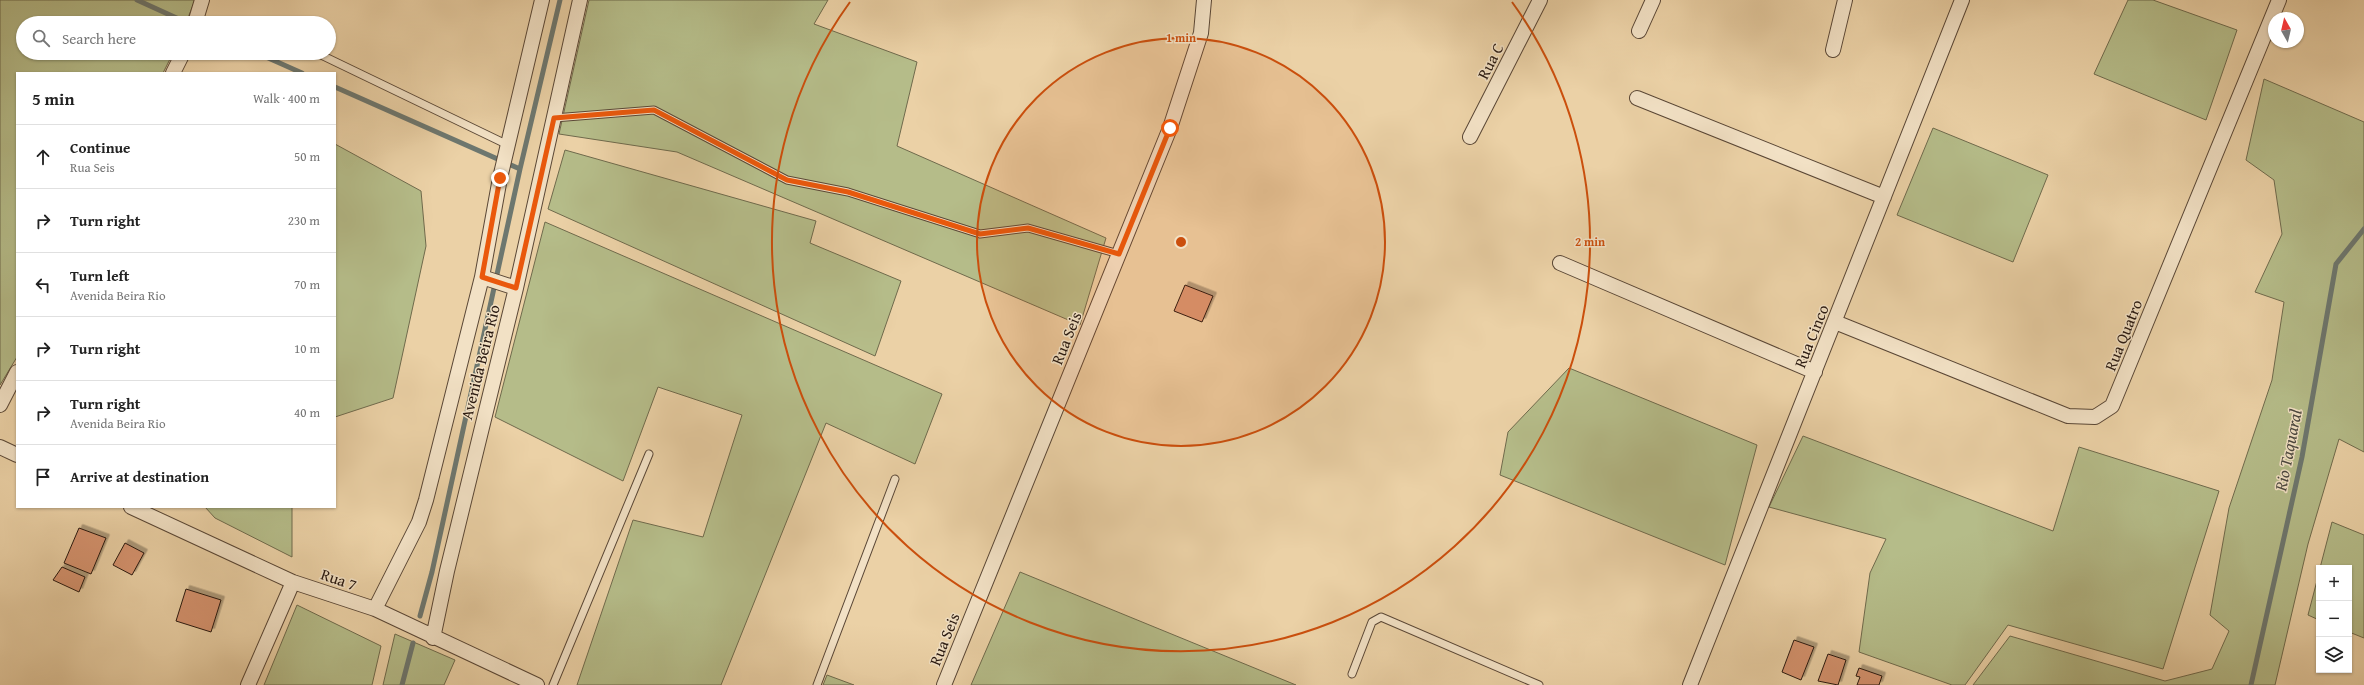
<!DOCTYPE html>
<html lang="en">
<head>
<meta charset="utf-8">
<style>
  :root { --surface:#fff; --page:#f2f2f2; --text:#222; --muted:#767676; --line:#e0e0e0 }
  body { margin:0; font-family:"Gentium Book Plus",serif; background:var(--page); color:var(--text) }
  .controls { position:absolute; right:12px; bottom:12px; display:grid; overflow:hidden; border-radius:0px; box-shadow:0 1px 3px #0004 }
  .controls button { width:36px; height:36px; display:grid; place-items:center; padding:0; border:0; border-bottom:1px solid var(--line); background:var(--surface); color:var(--text); font:20px sans-serif }
  .compass { position:absolute; left:2268px; top:12px; width:36px; height:36px; border-radius:50%; background:var(--surface); box-shadow:0 1px 3px #0004; rotate:352deg }
  .stop { position:absolute; width:12px; height:12px; margin:-9px; border:3px solid #ea580c; border-radius:50%; background:#fff }
  .stop.end { background:#ea580c; border-color:#fff; box-shadow:0 1px 4px #0008 }
  .list { margin:0; padding:0; list-style:none }
  h2 { display:flex; justify-content:space-between; align-items:center; height:52px; margin:0; padding:0 16px; font-size:17px }
  h2 small { font-size:13px; font-weight:400; color:var(--muted) }
  .list li { display:grid; grid-template-columns:26px 1fr auto; gap:12px; align-items:center; box-sizing:border-box; height:64px; padding:0 16px; border-top:1px solid var(--line) }
  .list b { display:block; font-size:15px; white-space:nowrap }
  .list p { margin:0; font-size:13px; white-space:nowrap; color:var(--muted) }
  .list em { font-size:13px; font-style:normal; color:var(--muted) }
  .icon { flex:none; width:22px; height:22px; fill:none; stroke:currentColor; stroke-width:2; stroke-linecap:round; stroke-linejoin:round }
  .map { position:relative; flex:none; width:2364px; height:685px; overflow:hidden }
  .search { position:absolute; background:var(--surface); box-shadow:0 1px 3px #0004; left:16px; top:16px; width:320px; height:44px; display:flex; align-items:center; gap:10px; box-sizing:border-box; padding:0 14px; border-radius:22px; color:var(--muted); font-size:15px }
  .panel { position:absolute; background:var(--surface); box-shadow:0 1px 3px #0004; left:16px; top:72px; width:320px; height:436px; border-radius:0px }
  .map>svg:first-child { display:block }
  .green { fill:#b5bc89; stroke:#6f6a4c }
  .lines { fill:none; stroke-linecap:round; stroke-linejoin:round }
  .stream { stroke:#6d776f; stroke-width:5 }
  .building { fill:#d69470; stroke:#291910; filter:url(#shadow) }
  .lane-casing { stroke:#5a4736; stroke-width:9 }
  .street-casing { stroke:#5a4736; stroke-width:16 }
  .lane { stroke:#f2e1c5; stroke-width:7 }
  .street { stroke:#f2e1c5; stroke-width:14 }
  .route { stroke:#ea580c; stroke-width:5 }
  .ring { fill:none; stroke:#cb4f0d; stroke-width:2 }
  .labels { text-anchor:middle; stroke-width:3; stroke-linejoin:round; paint-order:stroke }
  .street-label { font-size:16px; fill:#291910; stroke:#f2e1c5 }
  .water-label { font-size:17px; font-style:italic; fill:#4b4840; stroke:#f2e1c5 }
  .centre { fill:#cb4f0d; stroke:#f2e1c5; stroke-width:2 }
  .ring-label { font-size:12px; text-anchor:middle; font-weight:bold; fill:#cb4f0d; stroke:#f2e1c5; stroke-width:3; stroke-linejoin:round; paint-order:stroke }
</style>
</head>
<body>
<div class="map">
<svg width="2364" height="685" viewBox="0 0 2364 685">
  <defs>
    <filter id="shadow"><feDropShadow dx="3.5" dy="-3.5" stdDeviation="0" flood-color="#0004"/></filter>
  </defs>
  <rect width="100%" height="100%" fill="#ebd1a6"/>
  <filter id="stains"><feTurbulence type="fractalNoise" baseFrequency=".005" numOctaves="4"/><feColorMatrix values="0 0 0 0 .2 0 0 0 0 .09 0 0 0 0 .02 0 0 0 .5 -.17"/></filter>
  <radialGradient id="worn" r=".72"><stop offset=".6" stop-color="#630" stop-opacity="0"/><stop offset="1" stop-color="#630" stop-opacity=".3"/></radialGradient>
  <path class="green" d="M 0,0 L 195,0 L 186,23 L 23,23 L 23,53 L 173,53 L 163,73 L 17,73 L 17,357 L 0,385 Z
    M 589,0 L 828,0 L 814,24 L 917,62 L 897,146 L 1106,238 L 1080,325 L 677,152 L 559,134 Z
    M 2128,0 L 2153,0 L 2237,30 L 2206,120 L 2094,74 Z
    M 2264,79 L 2364,122 L 2364,452 L 2339,439 L 2308,544 L 2275,685 L 1973,685 L 2010,636 L 2165,681 L 2212,669 L 2229,631 L 2210,615 L 2229,508 L 2272,380 L 2284,302 L 2255,292 L 2282,234 L 2274,180 L 2246,160 Z
    M 1933,128 L 2048,175 L 2013,262 L 1897,215 Z
    M 335,144 L 421,191 L 426,246 L 393,398 L 335,417 Z
    M 565,150 L 816,221 L 810,243 L 901,281 L 875,356 L 548,209 Z
    M 545,222 L 942,394 L 915,464 L 826,423 L 721,685 L 577,685 L 633,520 L 703,537 L 742,415 L 658,387 L 623,481 L 495,417 Z
    M 1569,368 L 1757,445 L 1725,565 L 1500,475 L 1508,432 Z
    M 1803,436 L 2053,531 L 2079,447 L 2219,491 L 2163,669 L 2008,625 L 1965,685 L 1952,685 L 1859,652 L 1870,573 L 1886,539 L 1769,507 Z
    M 205,507 L 292,507 L 292,557 L 215,518 Z
    M 2332,522 L 2364,535 L 2364,638 L 2349,632 L 2349,568 L 2320,568 Z
    M 1020,572 L 1296,685 L 971,685 Z
    M 2319,573 L 2319,620 L 2308,615 Z
    M 297,605 L 381,646 L 372,685 L 264,685 Z
    M 395,634 L 455,660 L 444,685 L 383,685 Z
    M 827,675 L 854,685 L 823,685 Z"/>
  <g class="lines">
    <path class="stream" d="M 137,0 L 181,20
      M 257,53 L 302,73
      M 335,87 L 520,169 L 432,572 L 420,616
      M 520,169 L 560,0
      M 402,685 L 413,643
      M 2251,685 L 2302,457 L 2336,264 L 2364,229"/>
  </g>
  <path class="building" d="M 1185,285 L 1213,296 L 1202,322 L 1174,311 Z
    M 79,528 L 106,538 L 91,574 L 64,563 Z
    M 125,543 L 144,553 L 132,575 L 113,565 Z
    M 62,567 L 85,577 L 79,592 L 53,580 Z
    M 186,589 L 221,600 L 211,632 L 176,621 Z
    M 1794,640 L 1814,647 L 1801,680 L 1782,672 Z
    M 1828,654 L 1846,660 L 1838,685 L 1818,681 Z
    M 1859,668 L 1882,676 L 1879,685 L 1857,685 L 1860,677 L 1856,676 Z"/>
  <g class="lines">
    <defs>
      <path id="lane" d="M 317,53 L 508,145
        M 554,118 L 654,110 L 787,180 L 848,192 L 980,234 L 1028,228 L 1119,254
        M 1352,674 L 1372,622 L 1381,617 L 1539,685
        M 553,685 L 649,454
        M 817,685 L 895,479"/>
      <path id="street" d="M 195,23 L 202,0
        M 1639,31 L 1653,0
        M 1833,50 L 1845,0
        M 173,73 L 183,53
        M 1637,98 L 1884,197
        M 1470,137 L 1540,0
        M 1560,263 L 1815,372
        M 482,277 L 516,288
        M 1835,322 L 2068,416 L 2095,417 L 2112,406 L 2279,0
        M 0,405 L 17,372
        M 0,447 L 17,455
        M 131,507 L 293,582 L 375,609 L 537,685
        M 375,609 L 419,522 L 426,500 L 482,277 L 500,178 L 542,0
        M 433,638 L 447,571 L 516,288 L 580,0
        M 248,685 L 293,582
        M 944,685 L 1170,128 L 1201,33 L 1204,0
        M 1690,685 L 1962,0"/>
    </defs>
    <use href="#lane" class="lane-casing"/>
    <use href="#street" class="street-casing"/>
    <use href="#lane" class="lane"/>
    <use href="#street" class="street"/>
  </g>
  <g class="lines">
    <path class="route" d="M 500,178 L 482,277 L 516,288 L 554,118 L 654,110 L 787,180 L 848,192 L 980,234 L 1028,228 L 1119,254 L 1170,128"/>
  </g>
  <circle cx="1181" cy="242" r="204" fill="#cb4f0d" fill-opacity=".12"/>
  <g class="ring">
    <circle cx="1181" cy="242" r="204"/>
    <path d="M1512 2A409 409 0 1 1 850 2"/>
  </g>
  <g class="labels">
    <g class="street-label">
      <text transform="translate(1490 61) rotate(-63)" y="6">Rua C</text>
      <text transform="translate(2123 335) rotate(-68)" y="6">Rua Quatro</text>
      <text transform="translate(1811 336) rotate(-68)" y="6">Rua Cinco</text>
      <text transform="translate(1066 338) rotate(-68)" y="6">Rua Seis</text>
      <text transform="translate(480 362) rotate(-76)" y="6">Avenida Beira Rio</text>
      <text transform="translate(339 579) rotate(19)" y="6">Rua 7</text>
      <text transform="translate(944 639) rotate(-68)" y="6">Rua Seis</text>
    </g>
    <g class="water-label">
      <text transform="translate(2288 450) rotate(-79)" y="6">Rio Taquaral</text>
    </g>
  </g>
  <circle cx="1181" cy="242" r="6" class="centre"/>
  <g class="ring-label">
    <text x="1181" y="42">1 min</text>
    <text x="1590" y="246">2 min</text>
  </g>
  <rect width="100%" height="100%" filter="url(#stains)"/>
  <rect width="100%" height="100%" fill="url(#worn)"/>
</svg>
<div class="controls">
<button>+</button>
<button>−</button>
<button><svg class="icon" aria-label="layers" viewBox="0 0 24 24"><path d="M12 4l9 5-9 5-9-5zM3 14l9 5 9-5"/></svg></button>
</div>
<svg class="compass" viewBox="-18 -18 36 36"><path d="M0-13l5 13h-10z" fill="#e53935"/><path d="M0 13l5-13h-10z" fill="#767676"/></svg>
<div class="stop" style="left:1170px;top:128px"></div>
<div class="stop end" style="left:500px;top:178px"></div>
<div class="search"><svg class="icon" aria-label="search" viewBox="0 0 24 24"><circle cx="10" cy="10" r="6"/><path d="M15 15l6 6"/></svg>Search here</div>
<section class="panel">
<h2>5 min<small>Walk · 400 m</small></h2>
<ul class="list">
<li><svg class="icon" aria-label="ahead" viewBox="0 0 24 24"><path d="M12 20V5M6 11l6-6 6 6"/></svg><div><b>Continue</b><p>Rua Seis</p></div><em>50 m</em></li>
<li><svg class="icon" aria-label="right" viewBox="0 0 24 24"><path d="M7 20v-9h11M14 6l5 5-5 5"/></svg><div><b>Turn right</b></div><em>230 m</em></li>
<li><svg class="icon" aria-label="left" viewBox="0 0 24 24"><path d="M17 20v-9H6M10 6l-5 5 5 5"/></svg><div><b>Turn left</b><p>Avenida Beira Rio</p></div><em>70 m</em></li>
<li><svg class="icon" aria-label="right" viewBox="0 0 24 24"><path d="M7 20v-9h11M14 6l5 5-5 5"/></svg><div><b>Turn right</b></div><em>10 m</em></li>
<li><svg class="icon" aria-label="right" viewBox="0 0 24 24"><path d="M7 20v-9h11M14 6l5 5-5 5"/></svg><div><b>Turn right</b><p>Avenida Beira Rio</p></div><em>40 m</em></li>
<li><svg class="icon" aria-label="arrive" viewBox="0 0 24 24"><path d="M6 21V4h12l-3 4 3 4H6"/></svg><div><b>Arrive at destination</b></div></li>
</ul>
</section>
</div>
</body>
</html>
